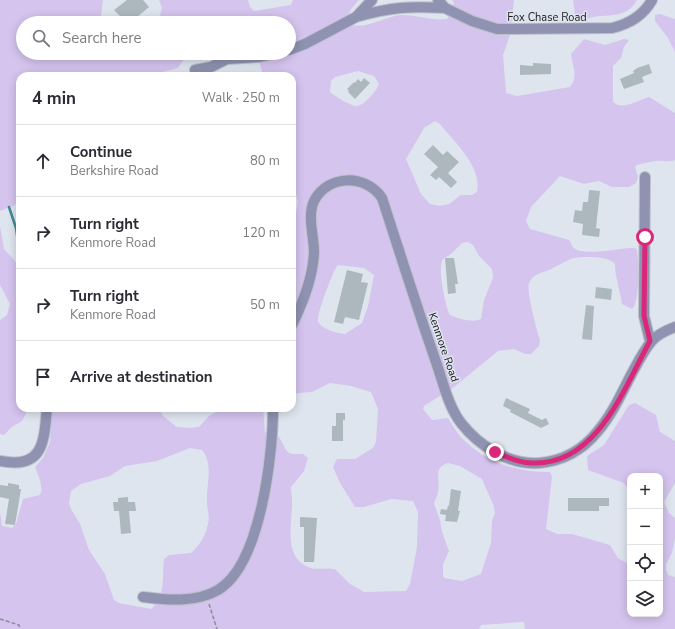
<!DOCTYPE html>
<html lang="en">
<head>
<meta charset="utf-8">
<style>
  :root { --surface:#fff; --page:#f2f2f3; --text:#2b2b33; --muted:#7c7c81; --line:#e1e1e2 }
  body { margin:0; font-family:"Nunito Sans",sans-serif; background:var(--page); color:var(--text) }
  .controls { position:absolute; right:12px; bottom:12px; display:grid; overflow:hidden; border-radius:8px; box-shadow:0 2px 10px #0003 }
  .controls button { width:36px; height:36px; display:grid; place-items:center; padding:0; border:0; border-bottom:1px solid var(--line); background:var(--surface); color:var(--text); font:20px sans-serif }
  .stop { position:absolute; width:12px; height:12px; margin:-9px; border:3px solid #db2777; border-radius:50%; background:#fff }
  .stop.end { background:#db2777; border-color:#fff; box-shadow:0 1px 4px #0008 }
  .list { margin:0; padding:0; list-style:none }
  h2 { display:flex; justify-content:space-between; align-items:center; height:52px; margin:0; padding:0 16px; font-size:17px }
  h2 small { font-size:13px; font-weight:400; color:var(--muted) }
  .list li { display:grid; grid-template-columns:26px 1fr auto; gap:12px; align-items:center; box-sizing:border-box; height:72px; padding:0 16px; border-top:1px solid var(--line) }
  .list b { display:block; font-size:15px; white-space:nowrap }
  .list p { margin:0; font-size:13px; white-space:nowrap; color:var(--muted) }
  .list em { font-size:13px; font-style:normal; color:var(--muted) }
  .icon { flex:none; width:22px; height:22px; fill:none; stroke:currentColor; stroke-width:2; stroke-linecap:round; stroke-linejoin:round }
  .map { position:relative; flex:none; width:675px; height:629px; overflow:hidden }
  .search { position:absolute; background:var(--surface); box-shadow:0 2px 10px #0003; left:16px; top:16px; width:280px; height:44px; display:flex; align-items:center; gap:10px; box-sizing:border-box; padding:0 14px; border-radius:22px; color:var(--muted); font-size:15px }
  .panel { position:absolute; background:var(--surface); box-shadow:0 2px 10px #0003; left:16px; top:72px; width:280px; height:340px; border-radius:12px }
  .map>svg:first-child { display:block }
  .green { fill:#d5c4ee; fill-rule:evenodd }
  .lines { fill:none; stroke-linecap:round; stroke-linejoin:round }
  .stream { stroke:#408b97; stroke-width:2.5 }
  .building { fill:#adb8be }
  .minor-casing { stroke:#bcc1ca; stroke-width:12 }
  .path { stroke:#898e95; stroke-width:1.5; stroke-dasharray:4 2; stroke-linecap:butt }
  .minor { stroke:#8f92b0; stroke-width:10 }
  .route { stroke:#db2777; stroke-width:5 }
  .labels { text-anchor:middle; stroke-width:3; stroke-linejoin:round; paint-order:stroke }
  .street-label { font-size:11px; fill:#1a1c1f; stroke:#dfe5ef }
</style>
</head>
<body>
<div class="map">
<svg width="675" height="629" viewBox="0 0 675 629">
  <rect width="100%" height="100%" fill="#dfe5ef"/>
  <path class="green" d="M 0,0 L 103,0 L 101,16 L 108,23 L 23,23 L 23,53 L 192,53 L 184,59 L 178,68 L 147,76 L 20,76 L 20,201 L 13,206 L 0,211 Z
    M 159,0 L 248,0 L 250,7 L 254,11 L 291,5 L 293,0 L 359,0 C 351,9 346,13 351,25 C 368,29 383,17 400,15 C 415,14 431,21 447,19 L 454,3 L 452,0 L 514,0 L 510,35 L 503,55 L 506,93 L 517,96 L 570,87 C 579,77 572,65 571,54 L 584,39 L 605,45 L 624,39 L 629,40 L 624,47 L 621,58 L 613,66 L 613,102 C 623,111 638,100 649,97 L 675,113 L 675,160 C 666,163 663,160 656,161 C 650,162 643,163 637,165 L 635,167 L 638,177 L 636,183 L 629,187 L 612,187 L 599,181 L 584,184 L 560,176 L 531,207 L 526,221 L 530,229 L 569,240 C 572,243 571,246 574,248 C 583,257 622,247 635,248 L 637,250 C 639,260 640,303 632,309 L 622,304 C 620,290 615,278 615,264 C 610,256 583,256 574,258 C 564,261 558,266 549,270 C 541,273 533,274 529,283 C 526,290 537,332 540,340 L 539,346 L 531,354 L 525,354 L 514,349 L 498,351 L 454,387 L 424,406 L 423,409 L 432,420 L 448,418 C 453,426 458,435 465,441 C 489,464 518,472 550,472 L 552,477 L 546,529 L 557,534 L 572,534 L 610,545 L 618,558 L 630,565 L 630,614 L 660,614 L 660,476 L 630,476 L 630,504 L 627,487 L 624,483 L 588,470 L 587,456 L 604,445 L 629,405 L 635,403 L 656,415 L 660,432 L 675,441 L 675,483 L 664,502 L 669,513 L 675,518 L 675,538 L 672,553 L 666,564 L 666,570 L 668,575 L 675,577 L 675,629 L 525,629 L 524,622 L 481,625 L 479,629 L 0,629 L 0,512 L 2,526 L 12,528 L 16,524 L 23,499 L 40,495 C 44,486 38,475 35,467 L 43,458 L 50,442 L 52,408 L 159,408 L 163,416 L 177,427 L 190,428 L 199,427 L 209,416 L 223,408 L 263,408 L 265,432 L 279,437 C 288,451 283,455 303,454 L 308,458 L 304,471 L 291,487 C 291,492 292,495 292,500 C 293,520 282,556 308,567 C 316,571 326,567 335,569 L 350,584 L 364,592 L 406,591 L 410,584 L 417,547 L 418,512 L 413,501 L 391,499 L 364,507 L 355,507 L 340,483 L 333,467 L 337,459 L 355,459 L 373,448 L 376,442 L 378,409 L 371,392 L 351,386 L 330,383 L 312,392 L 298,393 L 292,395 L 292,219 L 296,213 L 298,202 L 292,178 L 292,76 L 263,76 L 257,53 L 289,53 L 289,23 L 158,23 L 162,8 ZM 358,71 L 374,76 L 379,84 C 377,91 362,108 355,106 C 350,105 334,96 330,92 L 331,81 L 335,77 ZM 435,121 L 440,124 C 455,143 482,166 477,192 L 472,195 L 461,195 L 449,204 L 440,206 L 430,204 L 421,194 L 406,159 L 424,128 ZM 468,242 L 473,245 L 479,256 L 492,269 L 493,278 L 484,300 L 481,319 C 473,323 459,319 450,315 C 445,305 437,268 443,259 L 451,254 L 462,243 ZM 338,265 L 364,268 L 374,275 L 368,306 L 362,323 L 345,334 C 337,333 320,329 318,321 C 316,316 334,268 338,265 ZM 190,448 L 202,450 C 214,465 206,485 207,502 C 207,509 210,516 208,524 C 206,535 199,546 191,553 L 169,555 L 164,559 C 162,575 166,599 151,609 L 119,603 L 114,600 L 105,574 L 89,550 L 80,524 L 71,509 L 69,503 L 71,491 L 81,484 L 110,476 L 125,466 L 157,461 ZM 448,463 L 460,466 L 482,479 L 493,504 L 495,513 L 492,521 L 491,543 L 481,574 L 462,581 L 444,578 L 443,576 L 443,564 L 449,551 L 442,532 L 440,520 L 434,504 C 435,499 438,495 438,491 C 441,479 432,468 448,463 Z
    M 573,0 L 637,0 C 628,15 617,15 601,16 C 593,16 587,20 579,19 L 575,14 Z
    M 660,14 L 675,19 L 675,52 L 668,38 L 655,21 L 655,15 Z
    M 0,226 L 4,249 L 15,261 L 20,272 L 20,408 L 34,408 L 27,411 L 22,421 L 12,427 L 4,435 L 0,434 L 0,320 L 7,315 L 10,304 L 0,285 Z"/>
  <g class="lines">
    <path class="stream" d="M 9,207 L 16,228 L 20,256"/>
  </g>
  <path class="building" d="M 127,0 L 143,0 L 149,7 L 137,17 L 142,23 L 127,23 L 114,10 Z
    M 533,63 L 551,64 L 551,74 L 520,75 L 520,65 L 533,66 Z
    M 649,64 L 652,73 L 642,77 L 644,82 L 624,89 L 620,79 L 634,73 L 633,71 L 637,68 Z
    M 364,78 L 370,83 L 355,99 L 348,92 L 349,91 L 347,89 L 354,82 L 355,83 L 358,79 L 361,82 Z
    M 433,145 L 443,155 L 447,151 L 459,162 L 448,173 L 457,182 L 451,188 L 439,177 L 436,180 L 430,175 L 438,167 L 424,154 Z
    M 589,190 L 600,191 L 596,228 L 600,229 L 599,237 L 582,235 L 583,224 L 573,222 L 575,210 L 582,211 L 583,202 L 588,202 Z
    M 445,258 L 454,258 L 458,284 L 455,284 L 456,293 L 448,294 Z
    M 347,270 L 363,274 L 361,282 L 368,283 L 359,320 L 345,317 L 343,324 L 334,322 Z
    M 596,287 L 612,289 L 611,300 L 595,298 Z
    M 586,305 L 594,306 L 592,340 L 582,339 Z
    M 506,398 L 530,409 L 528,413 L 542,420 L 546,418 L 549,424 L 541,428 L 510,412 L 511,410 L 503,406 Z
    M 336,413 L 345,413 L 345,420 L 343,420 L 343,441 L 332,441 L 332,426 L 336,426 Z
    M 8,483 L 19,485 L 19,489 L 21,489 L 15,525 L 5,524 L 9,499 L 0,497 L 0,485 L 8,486 Z
    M 451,489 L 461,491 L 458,511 L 460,511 L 457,522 L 445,521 L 446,515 L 440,514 L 441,509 L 447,510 L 448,505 L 449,506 Z
    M 128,497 L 128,502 L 135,502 L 136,511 L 129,511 L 131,533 L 121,534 L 119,511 L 114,511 L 113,502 L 118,502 L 118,498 Z
    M 568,498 L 609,498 L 609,506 L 599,506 L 599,511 L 568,511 Z
    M 300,517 L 317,518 L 314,562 L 304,562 L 304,527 L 300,527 Z"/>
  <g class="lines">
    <defs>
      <path id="minor" d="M 438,0 L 445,8 L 472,21 L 497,29 L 612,28 C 629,24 643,16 652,0
        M 356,17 C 391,7 409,6 445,8
        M 289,50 L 305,44 L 356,17 L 372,0
        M 195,70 L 211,67 L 227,59 L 259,57 L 277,53
        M 645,177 L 644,316 L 650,341
        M 292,325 C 303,303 313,278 314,252 C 314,236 307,216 314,201 C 328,174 366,174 382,198 C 400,253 417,308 436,362 C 443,382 448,406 461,423 C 479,446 509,465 539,463 C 563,461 582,451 598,431 C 620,405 630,370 650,343 C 655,336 667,330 675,327
        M 0,461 C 44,470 44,441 47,408
        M 143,597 C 167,600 196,603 218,590 C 261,565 273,453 273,408"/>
    </defs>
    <use href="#minor" class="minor-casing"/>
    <path class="path" d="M 209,604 L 217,629
      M 0,619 L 19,625 L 20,629"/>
    <use href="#minor" class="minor"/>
  </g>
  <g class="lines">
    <path class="route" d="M 495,452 C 507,457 519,463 532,463 C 597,466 624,388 650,341 L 644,316 L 645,237"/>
  </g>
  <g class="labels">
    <g class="street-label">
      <text x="547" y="21">Fox Chase Road</text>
      <text transform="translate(444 347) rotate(71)" y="4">Kenmore Road</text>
    </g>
  </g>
</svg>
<div class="controls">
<button>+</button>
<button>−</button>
<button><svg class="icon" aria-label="locate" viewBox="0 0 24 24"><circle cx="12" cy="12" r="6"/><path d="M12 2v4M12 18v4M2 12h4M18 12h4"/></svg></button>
<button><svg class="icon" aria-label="layers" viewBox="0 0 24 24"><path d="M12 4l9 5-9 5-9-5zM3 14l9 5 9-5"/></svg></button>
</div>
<div class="stop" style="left:645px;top:237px"></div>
<div class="stop end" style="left:495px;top:452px"></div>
<div class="search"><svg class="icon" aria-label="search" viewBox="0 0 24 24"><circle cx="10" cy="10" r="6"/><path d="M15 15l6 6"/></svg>Search here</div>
<section class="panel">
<h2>4 min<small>Walk · 250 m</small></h2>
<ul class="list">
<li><svg class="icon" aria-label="ahead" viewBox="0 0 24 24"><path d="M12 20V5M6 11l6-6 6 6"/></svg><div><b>Continue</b><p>Berkshire Road</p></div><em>80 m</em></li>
<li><svg class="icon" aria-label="right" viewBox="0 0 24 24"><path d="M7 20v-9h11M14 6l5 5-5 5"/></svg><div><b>Turn right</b><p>Kenmore Road</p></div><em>120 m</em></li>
<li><svg class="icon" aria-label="right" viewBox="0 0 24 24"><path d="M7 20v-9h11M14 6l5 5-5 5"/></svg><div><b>Turn right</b><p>Kenmore Road</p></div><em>50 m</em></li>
<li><svg class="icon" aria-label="arrive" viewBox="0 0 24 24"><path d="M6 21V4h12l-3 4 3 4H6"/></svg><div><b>Arrive at destination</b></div></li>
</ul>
</section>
</div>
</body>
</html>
